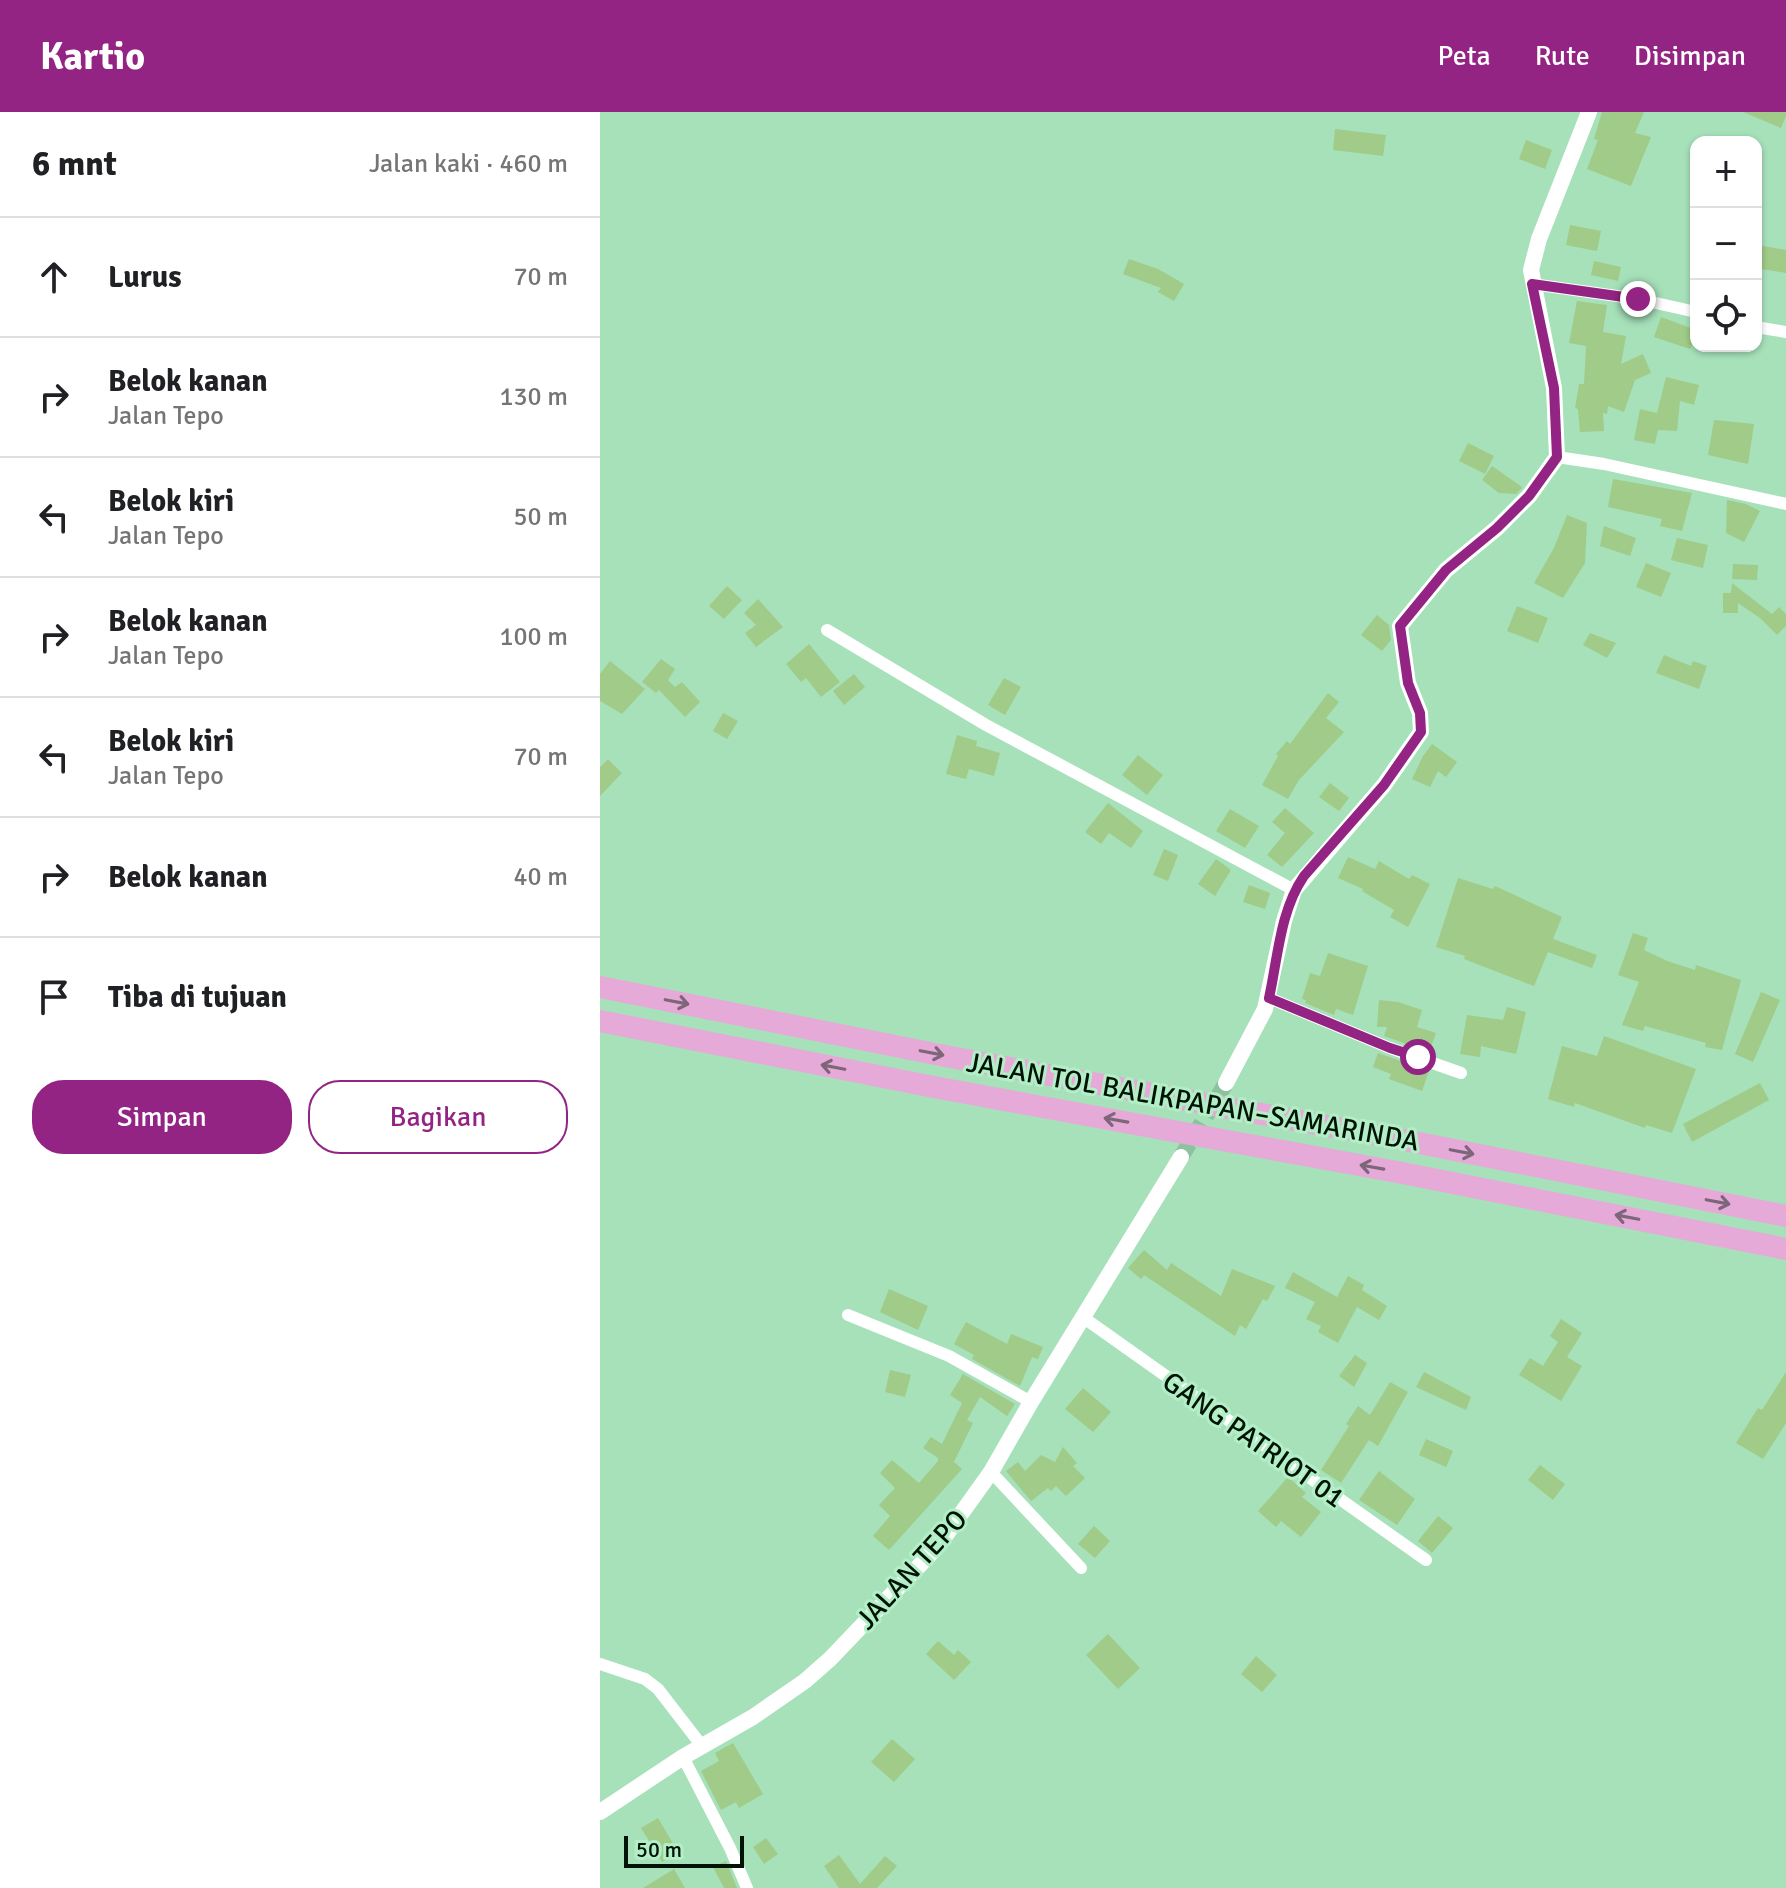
<!DOCTYPE html>
<html lang="id">
<head>
<meta charset="utf-8">
<style>
  :root { --surface:#fff; --page:#f2f2f2; --text:#202124; --muted:#757577; --line:#e0e0e0; --accent:#942483 }
  body { margin:0; font-family:Signika,sans-serif; background:var(--page); color:var(--text) }
  .controls { position:absolute; right:24px; top:24px; display:grid; overflow:hidden; border-radius:16px; box-shadow:0 2px 6px #0004 }
  .controls button { width:72px; height:72px; display:grid; place-items:center; padding:0; border:0; border-bottom:2px solid var(--line); background:var(--surface); color:var(--text); font:40px sans-serif }
  .scale { position:absolute; left:24px; bottom:20px; width:120px; box-sizing:border-box; padding-left:8px; border:4px solid #001306; border-top:0; font-size:22px; line-height:28px; white-space:nowrap; color:#001306; -webkit-text-stroke:6px #b3efc6; paint-order:stroke }
  .stop { position:absolute; width:24px; height:24px; margin:-18px; border:6px solid #942483; border-radius:50%; background:#fff }
  .stop.end { background:#942483; border-color:#fff; box-shadow:0 2px 8px #0008 }
  .list { margin:0; padding:0; list-style:none }
  h2 { display:flex; justify-content:space-between; align-items:center; height:104px; margin:0; padding:0 32px; font-size:34px }
  h2 small { font-size:26px; font-weight:400; color:var(--muted) }
  .list li { display:grid; grid-template-columns:52px 1fr auto; gap:24px; align-items:center; box-sizing:border-box; height:120px; padding:0 32px; border-top:2px solid var(--line) }
  .list b { display:block; font-size:30px; white-space:nowrap }
  .list p { margin:0; font-size:26px; white-space:nowrap; color:var(--muted) }
  .list em { font-size:26px; font-style:normal; color:var(--muted) }
  .actions { display:flex; gap:16px; padding:24px 32px }
  .actions a { flex:1; padding:18px 0; border:2px solid var(--accent); border-radius:32px; text-align:center; font-size:28px; color:var(--accent) }
  .actions .main { background:var(--accent); color:#fff }
  .icon { flex:none; width:44px; height:44px; fill:none; stroke:currentColor; stroke-width:2; stroke-linecap:round; stroke-linejoin:round }
  .map { position:relative; flex:none; width:1186px; height:1776px; overflow:hidden }
  header { display:flex; align-items:center; gap:48px; box-sizing:border-box; height:112px; padding:0 40px; background:var(--accent); color:#fff }
  header strong { font-size:38px }
  nav { display:flex; gap:44px; margin-inline-start:auto; font-size:28px }
  main { display:flex }
  aside { flex:1; background:var(--surface) }
  .map>svg:first-child { display:block }
  .building { fill:#a0cb88 }
  .lines { fill:none; stroke-linecap:round; stroke-linejoin:round }
  .tertiary-tunnel { stroke:#8dc29f; stroke-width:16; stroke-dasharray:16 8; stroke-linecap:butt }
  .minor { stroke:#fff; stroke-width:12 }
  .tertiary { stroke:#fff; stroke-width:16 }
  .motorway { stroke:#e6aad8; stroke-width:22 }
  .oneway { stroke:#7e667a }
  .route { stroke:#942483; stroke-width:10 }
  .labels { text-anchor:middle; stroke-width:6; stroke-linejoin:round; paint-order:stroke }
  .street-label { font-size:28px; fill:#001306; stroke:#b3efc6 }
</style>
</head>
<body>
<header>
<strong>Kartio</strong>
<nav><a>Peta</a><a>Rute</a><a>Disimpan</a></nav>
</header>
<main>
<aside>
<h2>6 mnt<small>Jalan kaki · 460 m</small></h2>
<ul class="list">
<li><svg class="icon" aria-label="ahead" viewBox="0 0 24 24"><path d="M12 20V5M6 11l6-6 6 6"/></svg><div><b>Lurus</b></div><em>70 m</em></li>
<li><svg class="icon" aria-label="right" viewBox="0 0 24 24"><path d="M7 20v-9h11M14 6l5 5-5 5"/></svg><div><b>Belok kanan</b><p>Jalan Tepo</p></div><em>130 m</em></li>
<li><svg class="icon" aria-label="left" viewBox="0 0 24 24"><path d="M17 20v-9H6M10 6l-5 5 5 5"/></svg><div><b>Belok kiri</b><p>Jalan Tepo</p></div><em>50 m</em></li>
<li><svg class="icon" aria-label="right" viewBox="0 0 24 24"><path d="M7 20v-9h11M14 6l5 5-5 5"/></svg><div><b>Belok kanan</b><p>Jalan Tepo</p></div><em>100 m</em></li>
<li><svg class="icon" aria-label="left" viewBox="0 0 24 24"><path d="M17 20v-9H6M10 6l-5 5 5 5"/></svg><div><b>Belok kiri</b><p>Jalan Tepo</p></div><em>70 m</em></li>
<li><svg class="icon" aria-label="right" viewBox="0 0 24 24"><path d="M7 20v-9h11M14 6l5 5-5 5"/></svg><div><b>Belok kanan</b></div><em>40 m</em></li>
<li><svg class="icon" aria-label="arrive" viewBox="0 0 24 24"><path d="M6 21V4h12l-3 4 3 4H6"/></svg><div><b>Tiba di tujuan</b></div></li>
</ul>
<div class="actions"><a class="main">Simpan</a><a>Bagikan</a></div>
</aside>
<div class="map">
<svg width="1186" height="1776" viewBox="0 0 1186 1776">
  <rect width="100%" height="100%" fill="#a6e1ba"/>
  <path class="building" d="M 1002,0 L 1044,0 L 1035,21 L 1051,25 L 1031,74 L 987,57 L 998,28 L 994,27 Z
    M 1143,0 L 1186,0 L 1186,4 L 1181,16 Z
    M 735,17 L 786,23 L 783,44 L 733,38 Z
    M 926,28 L 952,38 L 945,57 L 919,47 Z
    M 970,113 L 1001,119 L 997,139 L 966,133 Z
    M 1158,133 L 1186,138 L 1186,161 L 1156,156 Z
    M 529,147 L 558,157 L 584,172 L 574,189 L 558,180 L 561,176 L 523,162 Z
    M 994,149 L 1021,155 L 1018,169 L 991,163 Z
    M 977,189 L 1007,193 L 1003,220 L 1026,224 L 1021,252 L 1043,242 L 1051,261 L 1035,268 L 1024,300 L 1008,294 L 1007,302 L 1003,301 L 1004,319 L 980,320 L 978,297 L 975,296 L 979,272 L 984,272 L 986,234 L 969,231 Z
    M 1061,205 L 1096,218 L 1096,232 L 1093,231 L 1090,237 L 1054,225 Z
    M 1066,265 L 1099,273 L 1094,293 L 1080,289 L 1077,319 L 1058,318 L 1055,332 L 1034,328 L 1040,297 L 1057,301 Z
    M 1114,308 L 1154,312 L 1148,352 L 1108,343 Z
    M 868,331 L 894,344 L 885,362 L 859,349 Z
    M 892,354 L 922,375 L 921,377 L 916,382 L 899,381 L 882,368 Z
    M 1013,367 L 1092,381 L 1082,419 L 1060,414 L 1062,407 L 1008,395 Z
    M 1127,388 L 1146,392 L 1160,399 L 1144,430 L 1126,421 Z
    M 967,403 L 987,411 L 985,451 L 963,486 L 934,471 L 954,436 Z
    M 1004,414 L 1036,426 L 1030,444 L 1000,434 Z
    M 1077,426 L 1108,433 L 1103,456 L 1071,448 Z
    M 1046,451 L 1071,461 L 1061,485 L 1036,475 Z
    M 1133,452 L 1158,453 L 1157,468 L 1132,467 Z
    M 1132,471 L 1172,502 L 1179,495 L 1186,502 L 1186,514 L 1177,523 L 1160,506 L 1138,491 L 1138,501 L 1123,501 L 1123,481 L 1131,481 Z
    M 127,474 L 142,488 L 124,507 L 109,494 Z
    M 158,487 L 183,515 L 156,535 L 145,521 L 156,513 L 144,501 Z
    M 917,494 L 948,506 L 938,531 L 907,519 Z
    M 777,503 L 789,513 L 791,528 L 782,539 L 761,523 Z
    M 990,521 L 1016,531 L 1007,546 L 983,533 Z
    M 209,532 L 240,570 L 221,585 L 206,566 L 201,570 L 186,552 Z
    M 1064,543 L 1091,554 L 1093,549 L 1107,554 L 1099,577 L 1056,561 Z
    M 61,547 L 75,557 L 68,568 L 75,575 L 82,570 L 100,590 L 85,605 L 59,578 L 56,581 L 42,570 Z
    M 10,549 L 45,577 L 22,602 L 0,589 L 0,562 Z
    M 254,562 L 265,575 L 244,593 L 233,579 Z
    M 404,566 L 421,575 L 405,603 L 388,593 Z
    M 728,581 L 739,590 L 726,606 L 744,620 L 699,668 L 688,687 L 662,673 L 678,644 L 676,642 L 687,629 L 690,632 Z
    M 123,601 L 138,609 L 127,627 L 113,619 Z
    M 357,623 L 377,629 L 376,634 L 400,641 L 394,664 L 369,657 L 366,667 L 346,662 Z
    M 832,632 L 857,650 L 846,665 L 838,659 L 830,675 L 812,667 L 823,644 Z
    M 538,643 L 563,663 L 547,683 L 522,663 Z
    M 8,647 L 22,661 L 0,684 L 0,655 Z
    M 730,671 L 749,686 L 739,699 L 719,685 Z
    M 508,691 L 543,719 L 531,736 L 509,721 L 501,732 L 485,720 Z
    M 685,696 L 714,721 L 682,755 L 667,743 L 685,721 L 672,710 Z
    M 630,697 L 659,714 L 645,736 L 616,719 Z
    M 564,737 L 578,743 L 568,769 L 553,763 Z
    M 748,745 L 775,757 L 779,749 L 809,767 L 812,763 L 830,772 L 808,815 L 790,805 L 794,798 L 762,779 L 763,777 L 738,766 Z
    M 616,747 L 631,758 L 615,784 L 598,772 Z
    M 858,766 L 893,777 L 895,774 L 962,805 L 953,827 L 997,843 L 992,856 L 948,840 L 934,874 L 864,847 L 865,844 L 836,835 Z
    M 649,773 L 670,781 L 665,797 L 643,790 Z
    M 1033,821 L 1048,826 L 1044,838 L 1067,849 L 1095,858 L 1096,853 L 1141,868 L 1122,938 L 1105,935 L 1106,931 L 1045,914 L 1043,919 L 1022,913 L 1039,870 L 1018,863 Z
    M 728,841 L 768,854 L 753,903 L 736,897 L 734,903 L 705,891 L 706,888 L 702,887 L 710,861 L 720,864 Z
    M 1161,880 L 1180,888 L 1153,950 L 1135,942 Z
    M 779,888 L 798,890 L 822,898 L 817,915 L 836,921 L 829,940 L 784,924 L 787,915 L 777,915 Z
    M 907,895 L 926,900 L 916,942 L 881,934 L 880,945 L 860,942 L 867,903 L 903,908 Z
    M 1004,924 L 1096,957 L 1072,1021 L 1046,1013 L 1045,1016 L 975,991 L 974,995 L 948,987 L 962,934 L 997,944 Z
    M 778,941 L 829,959 L 822,979 L 789,967 L 791,962 L 773,955 Z
    M 1160,971 L 1169,988 L 1092,1030 L 1083,1012 Z
    M 544,1138 L 567,1158 L 571,1151 L 621,1184 L 632,1157 L 675,1174 L 667,1189 L 663,1187 L 646,1217 L 640,1213 L 635,1224 L 544,1163 L 541,1167 L 528,1156 Z
    M 693,1160 L 737,1185 L 748,1164 L 764,1173 L 762,1178 L 787,1194 L 779,1208 L 757,1195 L 738,1231 L 718,1220 L 721,1214 L 706,1207 L 715,1190 L 685,1176 Z
    M 289,1177 L 328,1194 L 318,1218 L 280,1200 Z
    M 961,1207 L 982,1221 L 967,1245 L 982,1254 L 961,1289 L 919,1263 L 930,1246 L 943,1254 L 958,1230 L 950,1224 Z
    M 366,1210 L 407,1232 L 411,1222 L 443,1235 L 438,1247 L 432,1245 L 420,1274 L 372,1247 L 374,1243 L 354,1232 Z
    M 755,1243 L 767,1251 L 754,1275 L 739,1264 Z
    M 290,1258 L 311,1263 L 305,1285 L 285,1280 Z
    M 824,1260 L 871,1285 L 866,1298 L 816,1275 Z
    M 1186,1260 L 1186,1311 L 1163,1347 L 1136,1331 L 1158,1296 L 1162,1298 Z
    M 363,1262 L 415,1292 L 407,1304 L 380,1285 L 367,1308 L 373,1311 L 354,1350 L 362,1357 L 289,1438 L 273,1424 L 290,1404 L 279,1393 L 295,1376 L 280,1361 L 292,1348 L 319,1371 L 338,1349 L 338,1346 L 323,1336 L 331,1325 L 342,1332 L 362,1291 L 350,1283 Z
    M 790,1270 L 808,1280 L 778,1334 L 769,1328 L 741,1371 L 721,1358 L 749,1314 L 746,1312 L 758,1294 L 770,1303 Z
    M 483,1276 L 511,1300 L 493,1320 L 465,1297 Z
    M 826,1327 L 853,1339 L 846,1355 L 819,1343 Z
    M 463,1335 L 477,1351 L 473,1354 L 485,1366 L 466,1384 L 456,1374 L 451,1379 L 448,1376 L 431,1389 L 406,1359 L 418,1350 L 425,1359 L 441,1343 L 455,1350 Z
    M 940,1353 L 965,1372 L 953,1388 L 928,1368 Z
    M 779,1359 L 815,1387 L 797,1413 L 759,1388 Z
    M 688,1365 L 706,1381 L 702,1385 L 721,1400 L 701,1425 L 681,1409 L 676,1415 L 658,1399 Z
    M 838,1404 L 853,1416 L 832,1441 L 818,1429 Z
    M 494,1414 L 510,1429 L 495,1446 L 478,1432 Z
    M 508,1522 L 540,1556 L 518,1577 L 486,1543 Z
    M 338,1529 L 354,1543 L 358,1538 L 371,1550 L 354,1568 L 326,1542 Z
    M 656,1544 L 677,1563 L 662,1580 L 641,1562 Z
    M 292,1627 L 315,1647 L 294,1670 L 271,1650 Z
    M 133,1631 L 163,1682 L 139,1696 L 136,1690 L 121,1698 L 101,1659 L 119,1649 L 115,1641 Z
    M 58,1706 L 78,1740 L 62,1750 L 41,1716 Z
    M 166,1726 L 178,1742 L 164,1752 L 153,1735 Z
    M 239,1743 L 260,1772 L 285,1744 L 297,1754 L 277,1776 L 239,1776 L 224,1754 Z
    M 126,1749 L 137,1776 L 124,1776 L 113,1755 Z
    M 74,1757 L 85,1776 L 43,1776 Z"/>
  <g class="lines">
    <path class="tertiary-tunnel" d="M 581,1045 L 626,971"/>
    <path class="minor" d="M 932,172 L 1038,187 L 1096,200
      M 1156,215 L 1186,220
      M 957,345 L 1004,352 L 1186,392
      M 227,518 L 386,613 L 694,778
      M 669,886 L 790,936 L 861,961
      M 248,1203 L 349,1244 L 431,1290
      M 484,1206 L 826,1448
      M 391,1360 L 481,1456
      M 0,1552 L 45,1567 L 58,1577 L 102,1634
      M 83,1645 L 130,1736 L 147,1776"/>
    <path class="tertiary" d="M 626,971 L 665,897 L 684,809 L 694,778 L 784,673 L 821,620 L 820,601 L 808,571 L 800,514 L 846,458 L 897,416 L 929,384 L 957,345 L 954,276 L 931,158 L 939,127 L 989,0
      M 0,1700 L 83,1645 L 153,1605 L 205,1569 L 230,1547 L 338,1434 L 391,1360 L 431,1290 L 581,1045"/>
    <path class="motorway" d="M 0,875 L 345,944 L 804,1028 L 1186,1104
      M 0,909 L 339,976 L 797,1060 L 1186,1137"/>
  </g>
  <defs><path id="oneway-shaft" d="M-6 0H5M1.5-3L5.5 0L1.5 3" fill="none" stroke-width="1.6" stroke-linecap="round" stroke-linejoin="round" transform="scale(2)"/></defs>
  <g class="oneway">
    <use href="#oneway-shaft" transform="translate(77 890) rotate(11)"/>
    <use href="#oneway-shaft" transform="translate(332 941) rotate(11)"/>
    <use href="#oneway-shaft" transform="translate(233 955) rotate(-169)"/>
    <use href="#oneway-shaft" transform="translate(516 1008) rotate(-170)"/>
    <use href="#oneway-shaft" transform="translate(862 1040) rotate(11)"/>
    <use href="#oneway-shaft" transform="translate(772 1055) rotate(-170)"/>
    <use href="#oneway-shaft" transform="translate(1118 1090) rotate(11)"/>
    <use href="#oneway-shaft" transform="translate(1027 1105) rotate(-169)"/>
  </g>
  <g class="lines">
    <path class="route" d="M 818,945 L 790,936 L 669,886 C 678,845 680,799 704,764 L 784,673 L 821,620 L 820,601 L 808,571 L 800,514 L 846,458 L 897,416 L 929,384 L 957,345 L 954,276 L 932,172 L 1038,187"/>
  </g>
  <g class="labels">
    <g class="street-label">
      <text transform="translate(593 989) rotate(10)" y="10">JALAN TOL BALIKPAPAN–SAMARINDA</text>
      <text transform="translate(654 1327) rotate(35)" y="10">GANG PATRIOT 01</text>
      <text transform="translate(311 1457) rotate(-48)" y="10">JALAN TEPO</text>
    </g>
  </g>
</svg>
<div class="controls">
<button>+</button>
<button>−</button>
<button><svg class="icon" aria-label="locate" viewBox="0 0 24 24"><circle cx="12" cy="12" r="6"/><path d="M12 2v4M12 18v4M2 12h4M18 12h4"/></svg></button>
</div>
<div class="scale">50 m</div>
<div class="stop" style="left:818px;top:945px"></div>
<div class="stop end" style="left:1038px;top:187px"></div>
</div>
</main>
</body>
</html>
